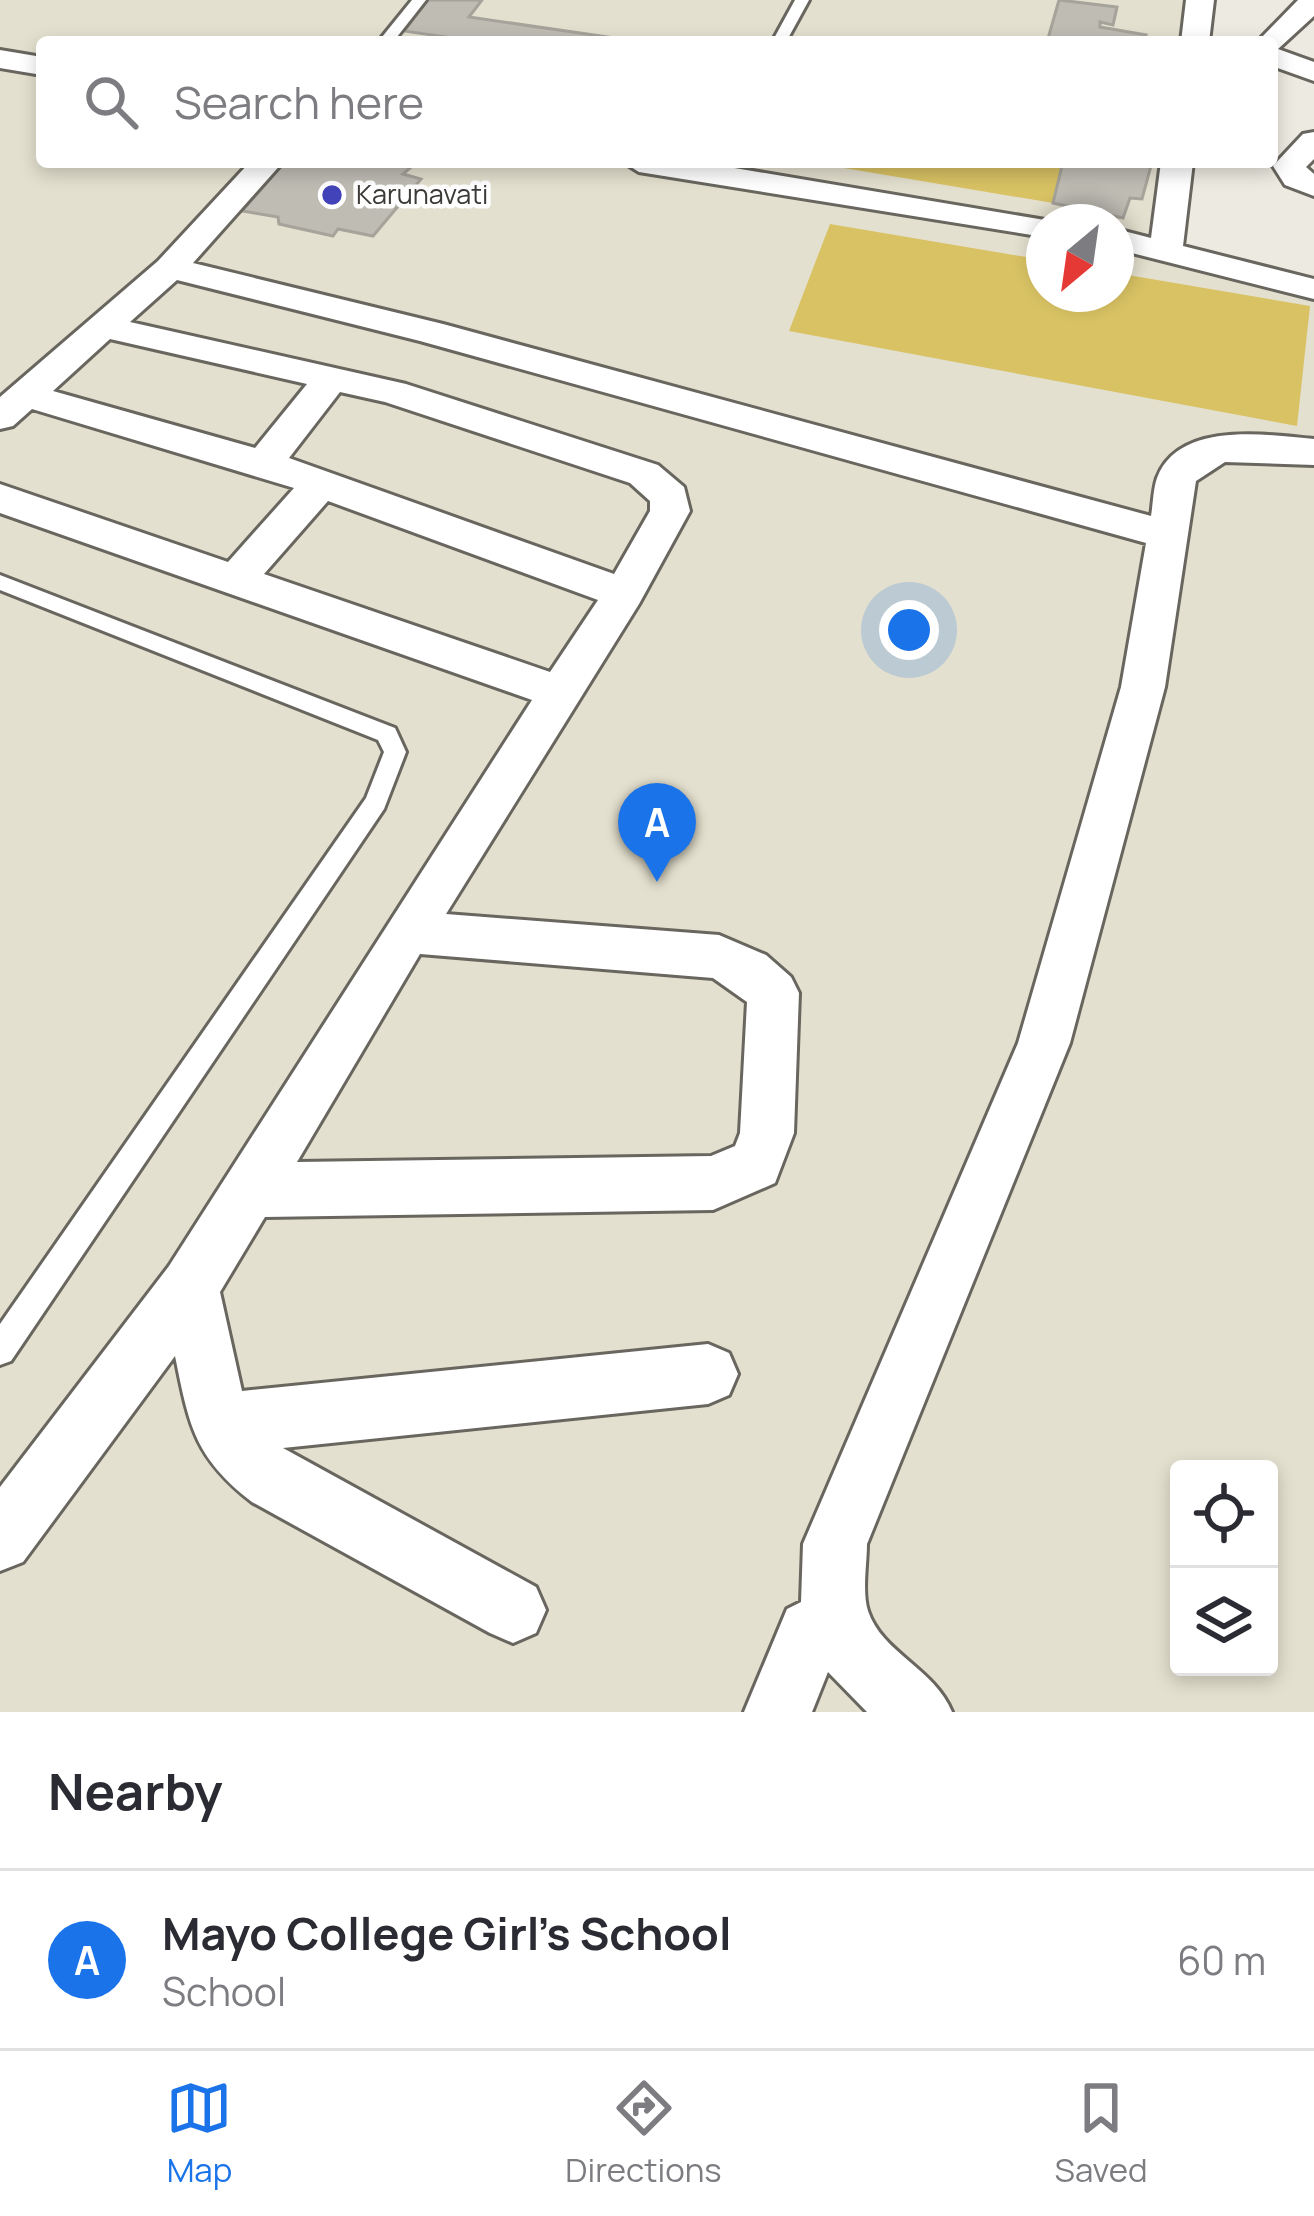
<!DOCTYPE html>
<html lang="en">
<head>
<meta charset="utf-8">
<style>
  :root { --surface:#fff; --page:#f7f7f7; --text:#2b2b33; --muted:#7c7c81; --line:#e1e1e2; --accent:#1a73e8 }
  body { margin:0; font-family:Manrope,sans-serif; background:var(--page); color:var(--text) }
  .controls { position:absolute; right:36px; bottom:36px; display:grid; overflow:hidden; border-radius:12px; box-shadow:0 6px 18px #0003 }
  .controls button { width:108px; height:108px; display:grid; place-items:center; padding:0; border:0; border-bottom:3px solid var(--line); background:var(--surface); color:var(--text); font:60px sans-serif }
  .compass { position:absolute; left:1026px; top:204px; width:108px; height:108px; border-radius:50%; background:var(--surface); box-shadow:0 6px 18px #0003; rotate:209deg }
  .you { position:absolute; left:909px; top:630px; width:42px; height:42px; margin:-30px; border:9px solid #fff; border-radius:50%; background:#1a73e8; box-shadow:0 0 0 18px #1a73e833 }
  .badge { display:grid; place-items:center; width:78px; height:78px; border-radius:50%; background:var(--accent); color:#fff; font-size:39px; font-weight:700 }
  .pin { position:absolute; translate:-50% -99px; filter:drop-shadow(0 3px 6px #0008) }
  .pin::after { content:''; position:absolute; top:63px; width:42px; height:36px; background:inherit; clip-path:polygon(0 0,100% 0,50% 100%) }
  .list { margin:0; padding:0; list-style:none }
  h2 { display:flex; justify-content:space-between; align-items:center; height:156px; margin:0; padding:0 48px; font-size:51px }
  h2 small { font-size:39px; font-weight:400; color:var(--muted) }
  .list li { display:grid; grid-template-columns:78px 1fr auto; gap:36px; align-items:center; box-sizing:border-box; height:180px; padding:0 48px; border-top:3px solid var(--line) }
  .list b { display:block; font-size:45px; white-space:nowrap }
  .list p { margin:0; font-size:39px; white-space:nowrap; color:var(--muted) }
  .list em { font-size:39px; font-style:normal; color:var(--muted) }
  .icon { flex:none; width:66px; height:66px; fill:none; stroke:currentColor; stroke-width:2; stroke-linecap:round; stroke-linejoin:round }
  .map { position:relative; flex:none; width:1314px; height:1712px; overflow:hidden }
  .search { position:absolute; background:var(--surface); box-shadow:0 6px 18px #0003; left:36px; right:36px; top:36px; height:132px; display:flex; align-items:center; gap:30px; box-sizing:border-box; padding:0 42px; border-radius:12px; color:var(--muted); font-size:45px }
  .sheet { height:336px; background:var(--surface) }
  nav { display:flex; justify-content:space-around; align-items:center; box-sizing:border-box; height:168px; border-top:3px solid var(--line); background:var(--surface); font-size:33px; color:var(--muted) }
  nav a { display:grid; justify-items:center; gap:6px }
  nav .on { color:var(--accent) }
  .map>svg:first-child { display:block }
  .built { fill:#e4e0cf; fill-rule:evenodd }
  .green { fill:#d8c264 }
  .building { fill:#bebcb3; stroke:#a5a39a; stroke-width:3 }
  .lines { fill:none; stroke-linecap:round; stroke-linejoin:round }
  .service-casing { stroke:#68665e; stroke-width:6 }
  .minor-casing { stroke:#68665e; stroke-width:6 }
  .service { fill:#fff; fill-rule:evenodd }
  .minor { fill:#fff; fill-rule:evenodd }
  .poi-dot { fill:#4343b9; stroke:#fff; stroke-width:4.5 }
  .labels { text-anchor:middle; stroke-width:9; stroke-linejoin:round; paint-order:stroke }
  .far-poi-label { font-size:27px; fill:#3b3a36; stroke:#fff; text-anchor:start }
</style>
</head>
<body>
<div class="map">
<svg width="1314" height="1712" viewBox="0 0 1314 1712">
  <rect width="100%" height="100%" fill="#edebe1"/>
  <path class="built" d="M 0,0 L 1193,0 L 1188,42 L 42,42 L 42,162 L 1173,162 L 1162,251 L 1314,295 L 1314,1712 L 0,1712 ZM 1044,222 L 1116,222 L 1116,294 L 1044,294 ZM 1179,1469 L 1269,1469 L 1269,1667 L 1179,1667 Z"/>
  <path class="green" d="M 808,162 L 1064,162 L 1053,203 Z
    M 830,224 L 1044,260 L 1044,294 L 1116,294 L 1116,273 L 1310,306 L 1297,426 L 789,331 Z"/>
  <path class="building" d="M 428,0 L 482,0 L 469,17 L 642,42 L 480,42 L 404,31 Z
    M 1059,0 L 1117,7 L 1113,25 L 1100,22 L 1100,27 L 1146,35 L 1144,40 L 1158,42 L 1047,42 Z
    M 285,162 L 417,162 L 403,174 L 421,179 L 373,236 L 338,229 L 333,236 L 279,224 L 278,217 L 242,211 Z
    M 1063,162 L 1152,162 L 1142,199 L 1130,198 L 1123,218 L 1053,203 Z"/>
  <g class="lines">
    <defs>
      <path id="service" d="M 412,0 L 426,0 L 393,42 L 378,42 Z
        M 795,0 L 809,0 L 786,42 L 772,42 Z
        M 0,575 L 395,728 L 406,752 L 384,809 L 11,1361 L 0,1365 L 0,1324 L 366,798 L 384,752 L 378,740 L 0,590 Z"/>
      <path id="minor" d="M 1186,0 L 1214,0 L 1209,42 L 1181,42 Z
        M 1298,0 L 1314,0 L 1314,16 L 1278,49 L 1314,62 L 1314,81 L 1272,66 L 1272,42 L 1257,42 Z
        M 0,50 L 42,57 L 42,75 L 0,68 Z
        M 1314,132 L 1314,159 L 1306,167 L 1314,174 L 1314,196 L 1285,185 L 1273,166 L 1303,134 Z
        M 250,162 L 283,162 L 193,263 L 443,324 L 1151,516 C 1153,504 1153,490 1157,478 C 1179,420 1268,435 1314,439 L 1314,465 L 1225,462 L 1196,481 L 1165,687 L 1070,1043 L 867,1544 C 867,1564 862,1592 868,1611 C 882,1653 934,1668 952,1712 L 867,1712 L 828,1672 L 812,1712 L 744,1712 L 787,1609 L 801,1602 L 803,1544 L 1018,1043 L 1121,687 L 1146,543 L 420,341 L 177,280 L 130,322 L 406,384 L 658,465 L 684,487 L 690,511 L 639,604 L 446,914 L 719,935 L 766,955 L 791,977 L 799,993 L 794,1133 L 775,1183 L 713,1210 L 265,1217 L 220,1292 L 242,1391 L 708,1344 L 729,1353 L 738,1374 L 729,1395 L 708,1404 L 283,1448 L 536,1587 L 546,1610 L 536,1633 L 513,1643 L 490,1633 L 252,1502 C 194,1457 189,1425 175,1356 L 23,1562 L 0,1571 L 0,1487 L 169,1266 L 532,700 L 0,513 L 0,484 L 228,562 L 294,488 L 32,409 L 13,426 L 0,429 L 0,397 L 158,261 ZM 110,339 L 307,384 L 255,448 L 53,391 ZM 340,392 L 385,402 L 630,483 L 650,501 L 650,511 L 614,574 L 289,458 ZM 328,501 L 598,600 L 550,672 L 264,574 ZM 420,954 L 713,978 L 747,1002 L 740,1133 L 735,1146 L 711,1156 L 297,1162 Z
        M 623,162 L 699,162 L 1057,222 L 1044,222 L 1044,237 L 639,172 Z
        M 1161,162 L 1193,162 L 1183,246 L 1314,279 L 1314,299 L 1116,249 L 1116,229 L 1151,238 Z"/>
    </defs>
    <use href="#service" class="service-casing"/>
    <use href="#minor" class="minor-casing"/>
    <use href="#service" class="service"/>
    <use href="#minor" class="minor"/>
  </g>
  <circle class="poi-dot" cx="332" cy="195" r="12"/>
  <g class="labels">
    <g class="far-poi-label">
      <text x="356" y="204">Karunavati</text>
    </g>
  </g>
</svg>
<div class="controls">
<button><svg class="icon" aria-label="locate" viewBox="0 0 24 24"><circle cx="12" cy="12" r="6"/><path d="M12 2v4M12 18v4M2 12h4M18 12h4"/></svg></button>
<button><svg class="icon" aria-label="layers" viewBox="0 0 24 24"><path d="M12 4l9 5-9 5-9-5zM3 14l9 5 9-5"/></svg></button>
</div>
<svg class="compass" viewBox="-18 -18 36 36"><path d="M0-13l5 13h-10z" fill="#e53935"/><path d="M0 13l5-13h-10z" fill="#7c7c81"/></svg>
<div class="you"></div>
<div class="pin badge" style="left:657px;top:882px">A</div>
<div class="search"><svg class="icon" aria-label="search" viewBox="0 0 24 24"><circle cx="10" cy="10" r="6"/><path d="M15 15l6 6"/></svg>Search here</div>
</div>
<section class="sheet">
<h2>Nearby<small></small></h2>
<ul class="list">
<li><span class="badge">A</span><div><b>Mayo College Girl's School</b><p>School</p></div><em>60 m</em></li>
</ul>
</section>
<nav>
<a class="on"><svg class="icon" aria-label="map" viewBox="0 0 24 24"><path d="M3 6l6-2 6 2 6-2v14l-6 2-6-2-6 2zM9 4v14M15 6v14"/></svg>Map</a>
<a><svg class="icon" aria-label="directions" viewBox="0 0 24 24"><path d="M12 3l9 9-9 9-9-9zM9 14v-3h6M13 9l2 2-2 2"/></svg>Directions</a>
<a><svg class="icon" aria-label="saved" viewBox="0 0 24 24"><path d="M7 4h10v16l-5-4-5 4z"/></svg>Saved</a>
</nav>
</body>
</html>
